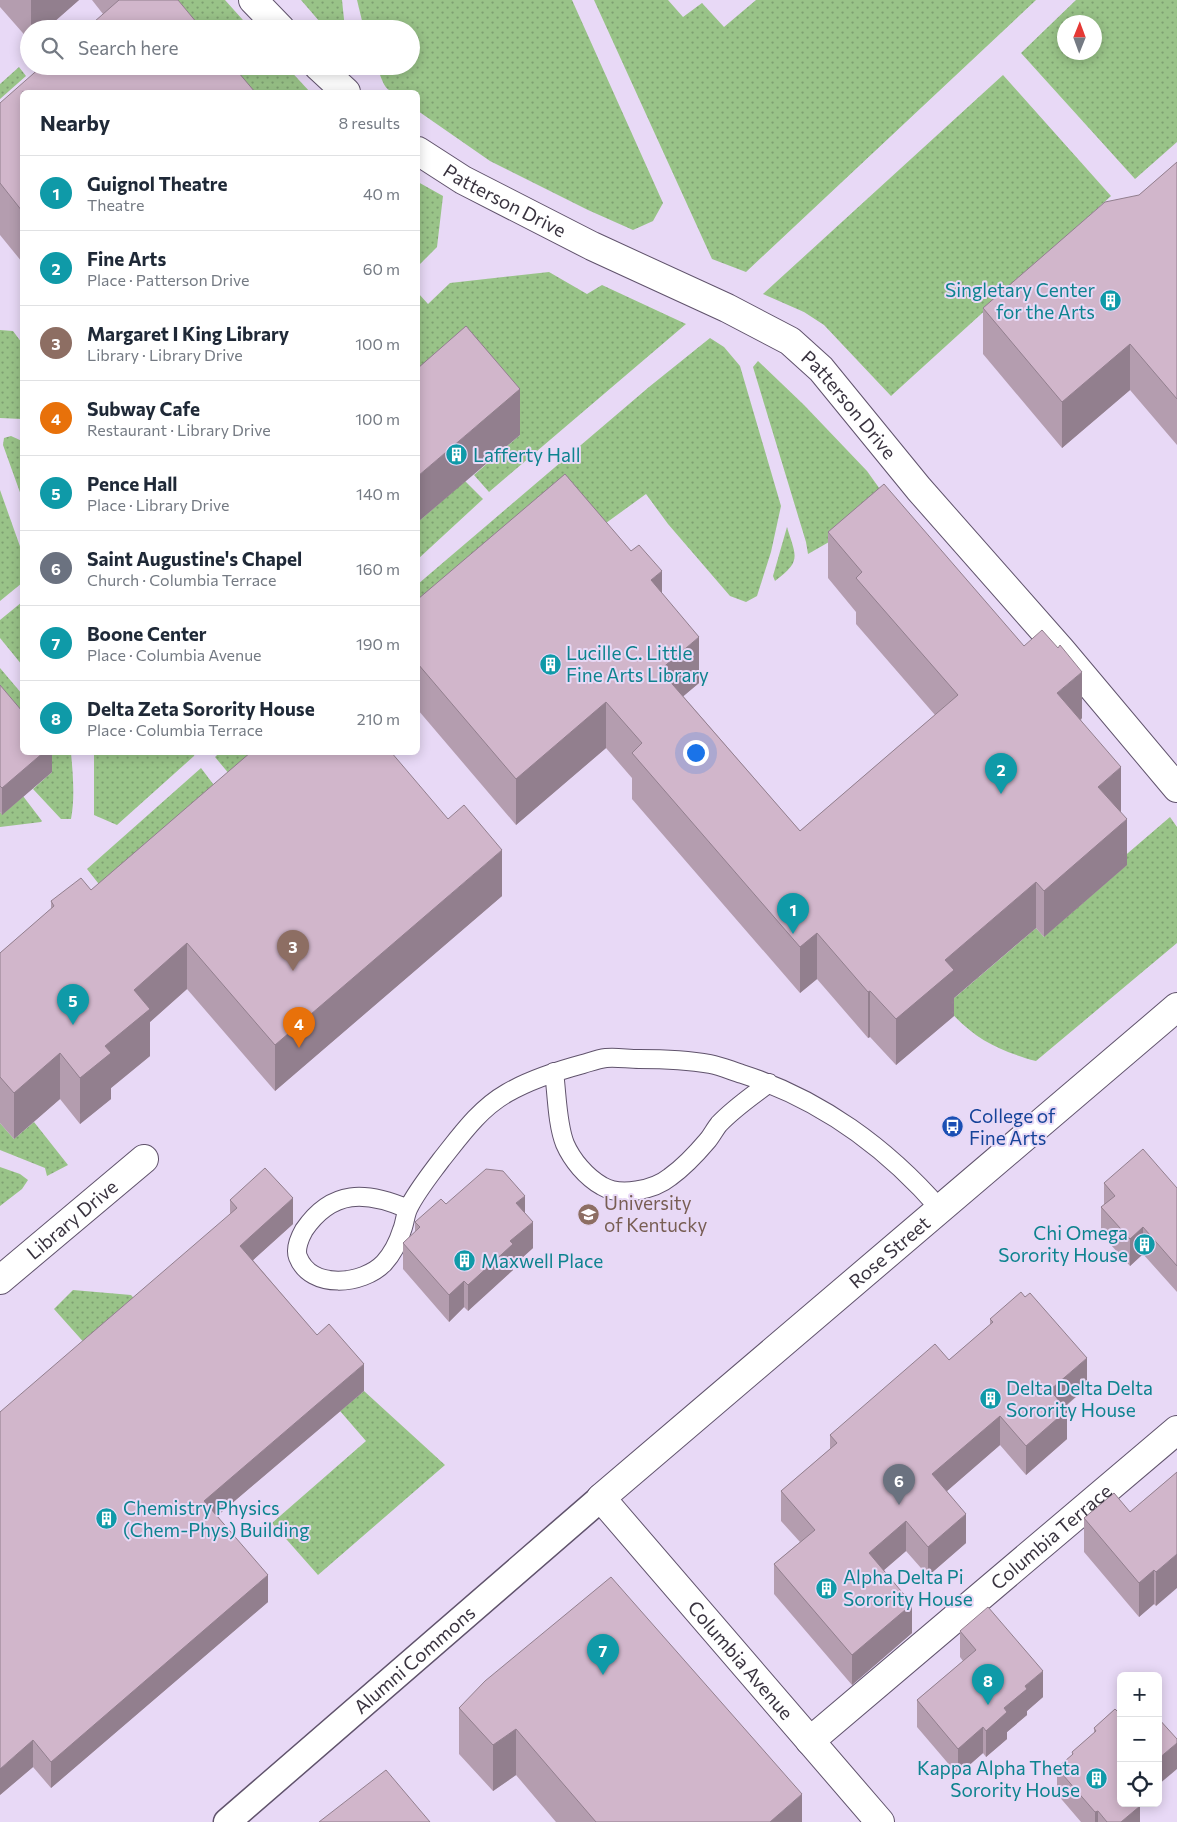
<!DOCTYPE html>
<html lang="en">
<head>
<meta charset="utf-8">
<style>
  :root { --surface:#fff; --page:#f2f2f3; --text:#1f2937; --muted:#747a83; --line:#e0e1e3; --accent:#776836 }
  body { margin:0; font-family:Commissioner,sans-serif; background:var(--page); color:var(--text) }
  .controls { position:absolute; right:15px; bottom:15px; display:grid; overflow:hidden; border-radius:8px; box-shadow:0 2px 12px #0003 }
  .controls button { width:45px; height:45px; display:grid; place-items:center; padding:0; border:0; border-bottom:1px solid var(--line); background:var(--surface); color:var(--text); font:25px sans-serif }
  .compass { position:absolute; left:1057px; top:15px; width:45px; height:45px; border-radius:50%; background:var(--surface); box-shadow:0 2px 12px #0003; rotate:1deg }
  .you { position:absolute; left:695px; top:752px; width:18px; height:18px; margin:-12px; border:4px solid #fff; border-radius:50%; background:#1a73e8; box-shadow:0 0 0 8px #1a73e833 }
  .badge { display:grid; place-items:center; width:32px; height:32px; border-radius:50%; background:var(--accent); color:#fff; font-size:16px; font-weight:700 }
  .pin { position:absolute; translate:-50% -41px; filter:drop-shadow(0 1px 2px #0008) }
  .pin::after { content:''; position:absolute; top:26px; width:18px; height:15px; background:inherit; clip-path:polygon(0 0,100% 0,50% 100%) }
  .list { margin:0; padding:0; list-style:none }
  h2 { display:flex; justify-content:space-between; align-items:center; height:65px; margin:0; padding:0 20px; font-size:21px }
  h2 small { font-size:16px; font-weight:400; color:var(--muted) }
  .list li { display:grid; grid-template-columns:32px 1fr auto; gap:15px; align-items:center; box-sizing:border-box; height:75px; padding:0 20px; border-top:1px solid var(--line) }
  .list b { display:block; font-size:19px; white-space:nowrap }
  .list p { margin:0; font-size:16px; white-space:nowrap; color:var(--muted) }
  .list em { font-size:16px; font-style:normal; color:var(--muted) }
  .icon { flex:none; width:28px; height:28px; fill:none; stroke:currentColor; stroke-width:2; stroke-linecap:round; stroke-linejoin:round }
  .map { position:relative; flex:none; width:1177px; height:1822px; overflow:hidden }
  .search { position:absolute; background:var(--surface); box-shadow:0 2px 12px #0003; left:20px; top:20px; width:400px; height:55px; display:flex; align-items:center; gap:12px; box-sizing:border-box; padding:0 18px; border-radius:28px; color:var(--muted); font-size:19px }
  .panel { position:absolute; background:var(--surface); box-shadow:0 2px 12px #0003; left:20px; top:90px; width:400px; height:665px; border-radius:8px }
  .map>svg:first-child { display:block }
  .grass { fill:url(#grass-dots); fill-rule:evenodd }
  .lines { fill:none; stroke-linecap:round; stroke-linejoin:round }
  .service-casing { stroke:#60536c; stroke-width:20 }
  .pedestrian-casing { stroke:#60536c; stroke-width:29 }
  .minor-casing { stroke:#60536c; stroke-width:30 }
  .tertiary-casing { stroke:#60536c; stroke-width:30 }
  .service { stroke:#fff; stroke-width:18 }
  .pedestrian { stroke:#fff; stroke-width:26 }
  .minor { stroke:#fff; stroke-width:28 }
  .tertiary { stroke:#fff; stroke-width:28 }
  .wall { fill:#b49daf }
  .shaded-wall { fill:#927f8e }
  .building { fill:#d1b6cb; stroke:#927f8e }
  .labels { text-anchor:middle; stroke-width:4; stroke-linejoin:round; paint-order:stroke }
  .street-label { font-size:19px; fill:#39333f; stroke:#e8d9f6 }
  .culture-label { font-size:19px; fill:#0d838f; stroke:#e8d9f6; text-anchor:start }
  .transit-label { font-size:19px; fill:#164399; stroke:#e8d9f6; text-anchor:start }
  .education-label { font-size:19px; fill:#785e54; stroke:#e8d9f6; text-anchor:start }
</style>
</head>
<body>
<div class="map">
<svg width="1177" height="1822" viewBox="0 0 1177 1822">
  <defs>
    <pattern id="grass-dots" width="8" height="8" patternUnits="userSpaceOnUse" patternTransform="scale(1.25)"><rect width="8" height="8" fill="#99c388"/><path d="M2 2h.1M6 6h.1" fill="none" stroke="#7e9f71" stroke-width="1.8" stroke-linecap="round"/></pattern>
  </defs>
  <rect width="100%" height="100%" fill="#e8d9f6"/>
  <path class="grass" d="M 163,0 L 225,0 L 251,29 L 189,29 Z
    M 301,0 L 342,0 L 345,29 L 326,29 Z
    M 357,0 L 572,0 L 663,203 L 653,221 L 633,230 L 588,210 L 490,161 L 418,111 L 418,92 C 387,92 387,96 377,66 L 411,66 L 411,29 L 364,29 Z
    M 594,0 L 668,0 L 683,17 L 702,3 L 724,27 L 756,0 L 1036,0 L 746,272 L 712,259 Z
    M 1076,0 L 1177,0 L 1177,142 L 1135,179 L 1021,53 ZM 1064,22 L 1094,22 L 1094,52 L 1064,52 Z
    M 222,66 L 286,66 L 310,92 L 246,92 Z
    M 19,67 L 26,76 L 0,99 L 0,84 Z
    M 1003,75 L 1111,196 L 891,396 L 824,325 L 804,312 L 763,294 Z
    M 418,182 L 443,196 L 437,247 L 418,266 Z
    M 549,272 L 587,294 L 602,285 L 686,324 L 489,492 L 474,475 L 520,435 L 418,414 L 418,295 L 419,294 L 428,304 L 450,283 Z
    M 0,330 L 13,331 L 22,343 L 22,419 L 0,418 Z
    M 710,338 L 724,347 L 740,366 L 781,506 L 771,552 L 757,596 L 746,602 L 730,596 L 668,524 L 646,494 L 606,523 L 418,646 L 418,584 L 649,387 Z
    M 758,361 L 804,405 L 867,471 L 892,506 L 808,554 L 806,542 L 753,367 Z
    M 11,436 L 22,441 L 22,498 L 3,445 L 4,438 Z
    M 465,481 L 483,499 L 418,559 L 418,522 Z
    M 0,490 L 22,552 L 22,583 L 0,601 Z
    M 787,527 C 796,557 802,561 775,581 L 773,576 Z
    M 22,602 L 22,665 L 0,638 L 0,620 Z
    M 0,668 L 22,694 L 22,736 L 0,710 Z
    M 220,752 L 305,753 L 250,799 L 215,757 Z
    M 37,753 L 71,753 C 73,775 75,798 71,819 L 61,819 L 33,789 L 52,772 Z
    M 94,753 L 94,752 L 195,753 L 194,756 L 117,825 L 94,815 Z
    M 201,768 L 235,813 L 120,911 L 87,869 Z
    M 23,796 L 42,821 L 41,822 L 0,827 L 0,812 L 2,814 Z
    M 1170,817 L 1177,827 L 1177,943 L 1036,1061 C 996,1050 973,1038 945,1006 L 1036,928 L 1044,937 L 1121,859 Z
    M 34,1122 L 68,1165 L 47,1176 L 45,1168 L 0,1150 L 0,1123 L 14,1139 Z
    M 0,1167 L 20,1174 L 28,1180 L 22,1189 L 0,1206 Z
    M 73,1290 L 131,1295 L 147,1313 L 96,1356 L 54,1309 Z
    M 364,1391 L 445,1465 L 318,1575 L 272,1523 L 366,1441 L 340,1411 Z"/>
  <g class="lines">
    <defs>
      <path id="service" d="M 554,1072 C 557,1094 557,1124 565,1144 C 572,1160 586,1177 602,1186 C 620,1197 654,1190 670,1177 C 684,1167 697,1153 708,1140 C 712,1135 715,1129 719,1124 C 734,1108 752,1096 769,1083
        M 408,1209 C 366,1191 332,1189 304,1230 C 300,1237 295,1249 298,1257 C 311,1290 363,1285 384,1263 C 393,1253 398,1243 402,1230 C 405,1223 405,1214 409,1207 C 417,1191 430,1175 441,1160 C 461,1135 479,1109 507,1093 C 531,1079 557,1071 583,1064 C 590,1062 598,1059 606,1058 C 617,1057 628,1059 639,1059 C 662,1059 688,1060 710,1064 C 721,1066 732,1071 742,1074 C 820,1099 887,1148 940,1209"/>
      <g id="pedestrian">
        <path id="s1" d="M 227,1822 L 601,1498"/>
      </g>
      <g id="minor">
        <path d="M 253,0 L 281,29"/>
        <path d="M 318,66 L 346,92"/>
        <path id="s2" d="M 418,151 L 463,180 L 592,246 L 727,308 L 790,341 L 821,369 L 919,489 L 1061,650 L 1177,788"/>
        <path id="s3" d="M 0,1280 L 144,1159"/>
        <path id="s4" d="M 601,1498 L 880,1822"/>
        <path id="s5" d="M 810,1741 L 1177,1430"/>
      </g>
      <g id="tertiary">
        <path id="s6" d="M 601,1498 L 1177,1007"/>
      </g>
    </defs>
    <use href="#service" class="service-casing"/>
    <use href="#pedestrian" class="pedestrian-casing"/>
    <use href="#minor" class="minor-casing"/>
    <use href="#tertiary" class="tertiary-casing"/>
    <use href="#service" class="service"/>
    <use href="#pedestrian" class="pedestrian"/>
    <use href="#minor" class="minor"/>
    <use href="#tertiary" class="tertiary"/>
  </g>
  <path class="wall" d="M 0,0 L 79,0 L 46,29 L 29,29 L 29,40 L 0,7 Z
    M 92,0 L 178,0 L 103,14 Z
    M 22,92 L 22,262 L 0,235 L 0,103 Z
    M 1177,162 L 1177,445 L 1130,390 L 1062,448 L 983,354 L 983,308 L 1139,195 Z
    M 828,532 L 1082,718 L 1081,720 L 1121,813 L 1127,865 L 1044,937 L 1036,928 L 954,998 L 954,1016 L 896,1065 L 870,1037 L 868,1038 L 817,979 L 800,993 L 632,799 L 632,778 L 606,748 L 516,825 L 418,710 L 418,599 L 662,593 L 699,683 L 683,696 L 800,831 L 935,715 L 856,624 L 856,612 L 828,578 Z
    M 0,685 L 52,752 L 52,772 L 2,815 L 0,812 Z
    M 91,890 L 502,896 L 275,1091 L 187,989 L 150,1022 L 150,1056 L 111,1088 L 111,1099 L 80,1124 L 60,1099 L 14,1139 L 0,1123 L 0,953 L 51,909 L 51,901 Z
    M 1104,1183 L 1177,1188 L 1177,1292 L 1143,1254 L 1130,1266 L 1101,1234 L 1101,1207 L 1104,1205 Z
    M 230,1200 L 293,1224 L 253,1260 L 364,1391 L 217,1516 L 268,1602 L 51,1788 L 33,1767 L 0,1795 L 230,1215 Z
    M 446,1204 L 525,1213 L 533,1248 L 513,1266 L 513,1270 L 468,1311 L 464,1307 L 449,1322 L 403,1269 L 403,1243 L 415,1232 L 415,1222 Z
    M 990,1319 L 1087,1387 L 1065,1407 L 1067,1439 L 1026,1475 L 1000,1445 L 947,1491 L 966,1543 L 928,1576 L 906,1551 L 884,1570 L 912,1633 L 852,1685 L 774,1594 L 774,1564 L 800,1542 L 781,1521 L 781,1491 L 830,1449 L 830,1435 L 949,1360 L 990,1325 Z
    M 1177,1472 L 1156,1606 L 1154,1604 L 1139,1617 L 1084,1552 L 1084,1518 L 1130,1512 Z
    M 960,1631 L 1043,1697 L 1027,1711 L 1027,1715 L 1007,1732 L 1007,1739 L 986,1757 L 983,1753 L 958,1775 L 917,1727 L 917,1700 L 963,1661 L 960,1657 Z
    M 459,1708 L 802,1822 L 556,1822 L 516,1775 L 493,1791 L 459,1754 Z
    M 1115,1709 L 1121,1803 L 1137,1803 L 1140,1822 L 1081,1822 L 1057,1794 L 1057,1768 L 1072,1755 L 1072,1752 L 1094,1733 L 1094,1728 Z"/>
  <path class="shaded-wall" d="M 31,0 L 79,0 L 46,29 L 31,29 Z
    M 1130,344 L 1130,390 L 1062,448 L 1062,402 Z
    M 520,389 L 520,435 L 418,522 L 418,476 Z
    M 662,571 L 662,617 L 651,580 Z
    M 699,637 L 699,683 L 660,716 L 660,670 Z
    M 1082,672 L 1082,718 L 1057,739 L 1057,693 Z
    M 606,702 L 606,748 L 516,825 L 516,779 Z
    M 44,752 L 52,752 L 52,772 L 2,815 L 2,788 Z
    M 1121,767 L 1121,813 L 1098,787 Z
    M 1127,819 L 1127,865 L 1044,937 L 1044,891 Z
    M 502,850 L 502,896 L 275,1091 L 275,1045 Z
    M 1036,882 L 1036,928 L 954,998 L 954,1016 L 896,1065 L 896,1019 L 945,960 Z
    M 817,933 L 817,979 L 800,993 L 800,947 Z
    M 187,943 L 187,989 L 150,1022 L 150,1056 L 111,1088 L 111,1099 L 80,1124 L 80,1078 L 105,1046 L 134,990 Z
    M 870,991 L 870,1037 L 868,1038 L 868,992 Z
    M 60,1053 L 60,1099 L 14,1139 L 14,1093 Z
    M 525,1196 L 525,1222 L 516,1203 Z
    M 293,1198 L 293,1224 L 240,1272 L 240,1246 Z
    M 533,1222 L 533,1248 L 513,1266 L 513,1270 L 468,1311 L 468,1285 L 510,1241 Z
    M 1143,1227 L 1143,1254 L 1130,1266 L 1130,1239 Z
    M 464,1281 L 464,1307 L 449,1322 L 449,1295 Z
    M 1087,1358 L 1087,1387 L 1050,1419 L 1050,1390 Z
    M 364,1364 L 364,1391 L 204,1527 L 204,1501 Z
    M 1067,1410 L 1067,1439 L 1026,1475 L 1026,1446 Z
    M 1000,1416 L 1000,1445 L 932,1504 L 932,1474 Z
    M 966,1514 L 966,1543 L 928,1576 L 928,1547 Z
    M 906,1521 L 906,1551 L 869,1583 L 869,1553 Z
    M 1177,1554 L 1177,1588 L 1156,1606 L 1156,1572 Z
    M 1154,1570 L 1154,1604 L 1139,1617 L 1139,1583 Z
    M 268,1575 L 268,1602 L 51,1788 L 51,1762 Z
    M 912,1604 L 912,1633 L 852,1685 L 852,1655 Z
    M 1043,1671 L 1043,1697 L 1027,1711 L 1027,1715 L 1007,1732 L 1007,1739 L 986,1757 L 986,1731 L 1004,1708 L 1025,1686 Z
    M 983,1727 L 983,1753 L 958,1775 L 958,1749 Z
    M 516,1729 L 516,1775 L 493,1791 L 493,1745 Z
    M 33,1740 L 33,1767 L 0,1795 L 0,1769 Z
    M 1177,1743 L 1177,1769 L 1158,1785 L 1158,1759 Z
    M 802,1794 L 802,1822 L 770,1822 Z
    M 1140,1806 L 1140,1822 L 1121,1822 Z
    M 1098,1811 L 1098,1822 L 1095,1822 L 1095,1812 Z"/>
  <path class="building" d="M 119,0 L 178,0 L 202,29 L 86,29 Z
    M 42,66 L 233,66 L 255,92 L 22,92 L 22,211 L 0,183 L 0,103 Z
    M 1177,162 L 1177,399 L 1130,344 L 1062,402 L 983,308 L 1105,202 L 1139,195 Z
    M 466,326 L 520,389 L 418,476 L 418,368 Z
    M 565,474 L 631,551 L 639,545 L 662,571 L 651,580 L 699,637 L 660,670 L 800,831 L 958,695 L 856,578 L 862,572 L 828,532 L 884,484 L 1024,646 L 1042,630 L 1058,648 L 1060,645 L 1082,672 L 1057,693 L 1121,767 L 1098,787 L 1127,819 L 1044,891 L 1036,882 L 945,960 L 954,970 L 896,1019 L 870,991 L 868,992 L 817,933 L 800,947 L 632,753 L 642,743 L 606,702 L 516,779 L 418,664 L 418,599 Z
    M 0,685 L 22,711 L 22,752 L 44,752 L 2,788 L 0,786 Z
    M 251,752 L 391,752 L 448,819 L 464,805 L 502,850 L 275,1045 L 187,943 L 134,990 L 150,1009 L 105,1046 L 111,1053 L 80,1078 L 60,1053 L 14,1093 L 0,1077 L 0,953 L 54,906 L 51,901 L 81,878 L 91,890 Z
    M 1143,1149 L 1177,1188 L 1177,1266 L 1143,1227 L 1130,1239 L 1101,1207 L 1115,1196 L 1104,1183 Z
    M 265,1168 L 293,1198 L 240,1246 L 317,1335 L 329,1324 L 364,1364 L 204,1501 L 268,1575 L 51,1762 L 33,1740 L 0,1769 L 0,1412 L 237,1208 L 230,1200 Z
    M 486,1169 L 503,1171 L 525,1196 L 516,1203 L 533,1222 L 510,1241 L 513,1244 L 468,1285 L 464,1281 L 449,1295 L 403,1243 L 420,1227 L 415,1222 L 441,1199 L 446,1204 Z
    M 1021,1292 L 1025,1297 L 1030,1293 L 1087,1358 L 1050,1390 L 1067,1410 L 1026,1446 L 1000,1416 L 932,1474 L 966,1514 L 928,1547 L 906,1521 L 869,1553 L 912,1604 L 852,1655 L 774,1564 L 815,1530 L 781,1491 L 837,1443 L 830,1435 L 935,1344 L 949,1360 L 993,1322 L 990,1319 Z
    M 1177,1472 L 1177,1554 L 1156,1572 L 1154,1570 L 1139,1583 L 1084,1518 L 1114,1493 L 1130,1512 Z
    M 611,1577 L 802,1794 L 770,1822 L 596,1822 L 516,1729 L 493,1745 L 459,1708 L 485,1681 Z
    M 988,1607 L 1043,1671 L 1025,1686 L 1027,1689 L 1004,1708 L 1007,1712 L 986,1731 L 983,1727 L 958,1749 L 917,1700 L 976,1650 L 960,1631 Z
    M 1115,1709 L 1119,1713 L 1121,1711 L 1121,1803 L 1137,1803 L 1140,1806 L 1121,1822 L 1107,1822 L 1098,1811 L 1095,1812 L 1057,1768 L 1073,1754 L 1072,1752 L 1096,1731 L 1094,1728 Z
    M 1158,1718 L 1177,1739 L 1177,1743 L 1158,1759 Z
    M 386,1770 L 430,1822 L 319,1822 Z"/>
  <defs>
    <symbol id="building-disc" viewBox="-11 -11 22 22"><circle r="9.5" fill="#0f9aa8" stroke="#e8d9f6"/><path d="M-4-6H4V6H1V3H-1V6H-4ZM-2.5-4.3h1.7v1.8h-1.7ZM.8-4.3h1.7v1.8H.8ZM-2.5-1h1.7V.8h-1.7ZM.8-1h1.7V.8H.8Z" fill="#fff"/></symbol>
    <symbol id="bus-disc" viewBox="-11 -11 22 22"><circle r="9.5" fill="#1a4fb4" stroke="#e8d9f6"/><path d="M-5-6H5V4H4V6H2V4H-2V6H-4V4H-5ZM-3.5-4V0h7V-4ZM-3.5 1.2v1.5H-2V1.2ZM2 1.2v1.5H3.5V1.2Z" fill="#fff"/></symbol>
    <symbol id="university-disc" viewBox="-11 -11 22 22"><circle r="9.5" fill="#8d6e63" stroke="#e8d9f6"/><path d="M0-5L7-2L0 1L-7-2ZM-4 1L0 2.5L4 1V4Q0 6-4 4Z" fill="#fff"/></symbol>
  </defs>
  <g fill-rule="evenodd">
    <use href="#building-disc" x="1098" y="288" width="25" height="25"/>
    <use href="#building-disc" x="444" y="442" width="25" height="25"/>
    <use href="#building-disc" x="538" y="652" width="25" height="25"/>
    <use href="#bus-disc" x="940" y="1114" width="25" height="25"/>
    <use href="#university-disc" x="576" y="1202" width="25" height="25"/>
    <use href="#building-disc" x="1132" y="1232" width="25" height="25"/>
    <use href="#building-disc" x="452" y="1248" width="25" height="25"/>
    <use href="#building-disc" x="978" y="1386" width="25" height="25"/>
    <use href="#building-disc" x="94" y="1506" width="25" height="25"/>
    <use href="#building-disc" x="814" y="1576" width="25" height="25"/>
    <use href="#building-disc" x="1084" y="1766" width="25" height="25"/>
  </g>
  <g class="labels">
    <g class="street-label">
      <text dy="7" stroke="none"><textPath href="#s2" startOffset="100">Patterson Drive</textPath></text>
      <text dy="7" stroke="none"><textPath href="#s2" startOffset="505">Patterson Drive</textPath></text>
      <text dy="7" stroke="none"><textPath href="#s3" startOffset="94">Library Drive</textPath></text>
      <text dy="7" stroke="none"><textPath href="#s6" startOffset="379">Rose Street</textPath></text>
      <text dy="7" stroke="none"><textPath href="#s5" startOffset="316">Columbia Terrace</textPath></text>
      <text dy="7" stroke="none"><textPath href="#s1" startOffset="248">Alumni Commons</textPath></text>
      <text dy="7" stroke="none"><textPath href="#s4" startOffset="214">Columbia Avenue</textPath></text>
    </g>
    <g class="culture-label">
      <text x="1095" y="297" text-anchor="end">Singletary Center<tspan x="1095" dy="22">for the Arts</tspan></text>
      <text x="473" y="462">Lafferty Hall</text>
      <text x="566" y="660">Lucille C. Little<tspan x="566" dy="22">Fine Arts Library</tspan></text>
      <text x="1128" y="1240" text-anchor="end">Chi Omega<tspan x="1128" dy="22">Sorority House</tspan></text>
      <text x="481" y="1268">Maxwell Place</text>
      <text x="1006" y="1395">Delta Delta Delta<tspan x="1006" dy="22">Sorority House</tspan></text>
      <text x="123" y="1515">Chemistry Physics<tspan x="123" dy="22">(Chem-Phys) Building</tspan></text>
      <text x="843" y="1584">Alpha Delta Pi<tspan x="843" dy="22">Sorority House</tspan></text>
      <text x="1080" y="1775" text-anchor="end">Kappa Alpha Theta<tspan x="1080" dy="22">Sorority House</tspan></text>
    </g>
    <g class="transit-label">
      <text x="969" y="1123">College of<tspan x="969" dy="22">Fine Arts</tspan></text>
    </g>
    <g class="education-label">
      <text x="604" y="1210">University<tspan x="604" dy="22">of Kentucky</tspan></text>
    </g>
  </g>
</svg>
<div class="controls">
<button>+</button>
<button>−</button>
<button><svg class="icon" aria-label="locate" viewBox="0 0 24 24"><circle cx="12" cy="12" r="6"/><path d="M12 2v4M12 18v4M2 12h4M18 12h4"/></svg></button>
</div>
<svg class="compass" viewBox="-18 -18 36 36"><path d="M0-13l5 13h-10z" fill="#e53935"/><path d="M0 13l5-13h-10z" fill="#747a83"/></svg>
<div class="you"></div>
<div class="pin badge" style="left:793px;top:934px;background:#0f9aa8">1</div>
<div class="pin badge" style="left:1001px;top:794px;background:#0f9aa8">2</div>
<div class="pin badge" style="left:293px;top:971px;background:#8d6e63">3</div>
<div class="pin badge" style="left:299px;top:1048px;background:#e8710a">4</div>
<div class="pin badge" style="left:73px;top:1025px;background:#0f9aa8">5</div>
<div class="pin badge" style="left:899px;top:1505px;background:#6b7280">6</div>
<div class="pin badge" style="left:603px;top:1675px;background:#0f9aa8">7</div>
<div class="pin badge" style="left:988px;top:1705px;background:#0f9aa8">8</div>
<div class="search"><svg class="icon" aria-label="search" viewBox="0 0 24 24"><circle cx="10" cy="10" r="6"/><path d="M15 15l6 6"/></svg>Search here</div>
<section class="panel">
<h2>Nearby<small>8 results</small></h2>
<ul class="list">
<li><span class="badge" style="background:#0f9aa8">1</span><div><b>Guignol Theatre</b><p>Theatre</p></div><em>40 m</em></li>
<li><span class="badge" style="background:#0f9aa8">2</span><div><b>Fine Arts</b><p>Place · Patterson Drive</p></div><em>60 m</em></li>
<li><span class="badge" style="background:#8d6e63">3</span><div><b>Margaret I King Library</b><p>Library · Library Drive</p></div><em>100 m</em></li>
<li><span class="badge" style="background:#e8710a">4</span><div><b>Subway Cafe</b><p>Restaurant · Library Drive</p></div><em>100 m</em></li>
<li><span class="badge" style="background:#0f9aa8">5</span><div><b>Pence Hall</b><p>Place · Library Drive</p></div><em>140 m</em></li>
<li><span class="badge" style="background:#6b7280">6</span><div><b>Saint Augustine's Chapel</b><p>Church · Columbia Terrace</p></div><em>160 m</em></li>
<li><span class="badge" style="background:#0f9aa8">7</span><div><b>Boone Center</b><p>Place · Columbia Avenue</p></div><em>190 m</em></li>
<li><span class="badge" style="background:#0f9aa8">8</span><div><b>Delta Zeta Sorority House</b><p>Place · Columbia Terrace</p></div><em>210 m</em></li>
</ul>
</section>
</div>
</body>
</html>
